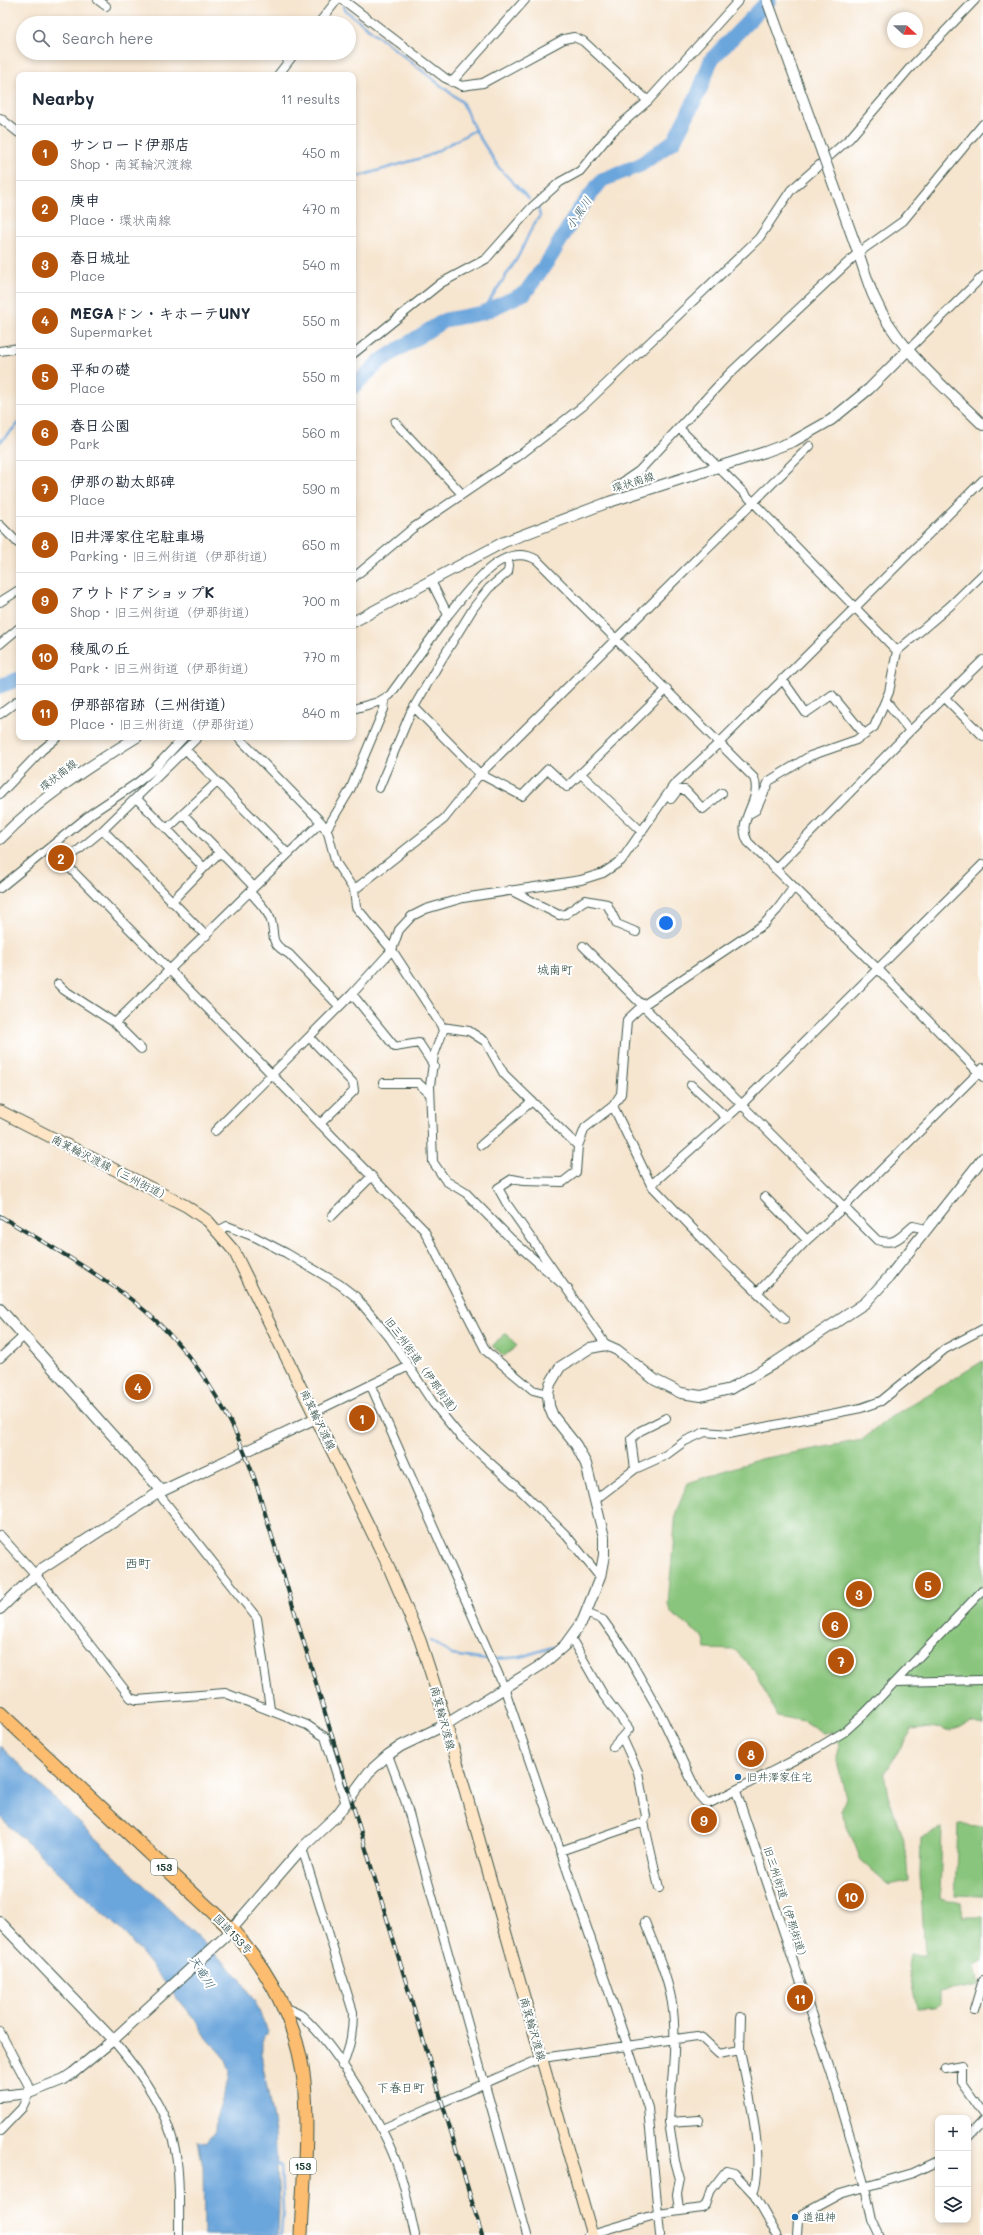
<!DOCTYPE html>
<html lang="en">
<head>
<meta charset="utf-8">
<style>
  :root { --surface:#fff; --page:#f2f2f3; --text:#1f2937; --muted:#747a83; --line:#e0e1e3; --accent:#b45309 }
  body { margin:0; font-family:Mali,"Klee One",sans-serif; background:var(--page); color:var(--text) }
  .controls { position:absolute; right:12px; bottom:12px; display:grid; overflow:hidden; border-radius:8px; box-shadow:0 2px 6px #0003 }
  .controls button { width:36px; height:36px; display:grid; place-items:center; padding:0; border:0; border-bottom:1px solid var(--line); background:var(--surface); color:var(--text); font:20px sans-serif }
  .compass { position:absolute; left:887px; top:12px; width:36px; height:36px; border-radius:50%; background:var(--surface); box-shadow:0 2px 6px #0003; rotate:111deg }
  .you { position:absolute; left:666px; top:923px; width:14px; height:14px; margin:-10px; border:3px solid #fff; border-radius:50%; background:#1a73e8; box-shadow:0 0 0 6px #1a73e833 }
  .badge { display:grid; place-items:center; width:26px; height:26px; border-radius:50%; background:var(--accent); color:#fff; font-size:13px; font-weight:700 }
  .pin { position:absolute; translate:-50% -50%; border:2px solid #fff; box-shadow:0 1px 4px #0006 }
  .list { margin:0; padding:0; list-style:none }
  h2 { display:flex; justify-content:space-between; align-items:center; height:52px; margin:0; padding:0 16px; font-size:17px }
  h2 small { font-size:13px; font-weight:400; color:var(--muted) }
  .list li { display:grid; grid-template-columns:26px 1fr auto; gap:12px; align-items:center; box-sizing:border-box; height:56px; padding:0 16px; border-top:1px solid var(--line) }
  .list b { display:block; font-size:15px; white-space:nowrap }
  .list p { margin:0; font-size:13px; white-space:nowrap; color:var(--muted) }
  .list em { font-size:13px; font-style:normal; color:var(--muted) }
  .icon { flex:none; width:22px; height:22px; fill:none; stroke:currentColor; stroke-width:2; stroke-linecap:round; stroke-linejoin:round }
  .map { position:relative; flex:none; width:983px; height:2235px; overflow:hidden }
  .search { position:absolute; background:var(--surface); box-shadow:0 2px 6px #0003; left:16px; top:16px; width:340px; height:44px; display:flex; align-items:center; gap:10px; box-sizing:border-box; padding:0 14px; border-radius:22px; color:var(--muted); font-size:15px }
  .panel { position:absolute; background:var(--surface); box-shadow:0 2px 6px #0003; left:16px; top:72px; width:340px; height:668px; border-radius:8px }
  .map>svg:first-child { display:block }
  .green { fill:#89c57b; stroke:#548158 }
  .water { fill:#6aa5db; stroke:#447188 }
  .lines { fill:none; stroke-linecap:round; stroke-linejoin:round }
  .stream { stroke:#6aa5db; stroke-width:2.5 }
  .river { stroke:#6aa5db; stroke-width:15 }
  .minor-casing { stroke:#3f564b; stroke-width:10 }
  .tertiary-casing { stroke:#3f564b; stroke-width:12 }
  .secondary-casing { stroke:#3f564b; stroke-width:13 }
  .trunk-casing { stroke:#3f564b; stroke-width:15 }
  .minor { stroke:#fff; stroke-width:8 }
  .tertiary { stroke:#fff; stroke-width:10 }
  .secondary { stroke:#fee5c5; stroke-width:11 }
  .trunk { stroke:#fcbd6f; stroke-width:13 }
  .rail-casing { stroke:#1f3d34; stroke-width:4 }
  .rail { stroke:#fff; stroke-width:2.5; stroke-dasharray:8; stroke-linecap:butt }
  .tertiary-bridge-casing { stroke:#3f564b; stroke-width:12; stroke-linecap:butt }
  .tertiary-bridge { stroke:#fff; stroke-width:10 }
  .poi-dot { fill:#1f6fb2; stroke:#fff; stroke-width:1.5 }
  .labels { text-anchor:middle; stroke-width:4; stroke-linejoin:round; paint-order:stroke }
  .shield { fill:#fff; stroke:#627771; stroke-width:1 }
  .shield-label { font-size:10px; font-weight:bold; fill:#1f3d34 }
  .street-label { font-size:11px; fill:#1f3d34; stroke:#fff }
  .poi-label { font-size:11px; fill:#1f3d34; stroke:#fff; text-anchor:start }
  .water-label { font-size:12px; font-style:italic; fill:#39616e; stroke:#fff }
  .neighbourhood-label { font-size:12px; fill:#1f3d34; stroke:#fff }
  .quarter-label { font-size:13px; fill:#1f3d34; stroke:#fff }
</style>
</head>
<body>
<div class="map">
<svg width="983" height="2235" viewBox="0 0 983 2235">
  <rect width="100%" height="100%" fill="#fff"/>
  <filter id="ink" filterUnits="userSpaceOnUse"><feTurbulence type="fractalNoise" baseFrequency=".025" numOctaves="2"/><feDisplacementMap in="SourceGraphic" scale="8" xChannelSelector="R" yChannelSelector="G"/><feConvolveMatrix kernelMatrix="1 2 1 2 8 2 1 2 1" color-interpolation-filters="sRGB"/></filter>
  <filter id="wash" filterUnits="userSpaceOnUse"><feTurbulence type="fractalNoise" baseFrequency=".012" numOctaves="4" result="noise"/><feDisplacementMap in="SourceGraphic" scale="16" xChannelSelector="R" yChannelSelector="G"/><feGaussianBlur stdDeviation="0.9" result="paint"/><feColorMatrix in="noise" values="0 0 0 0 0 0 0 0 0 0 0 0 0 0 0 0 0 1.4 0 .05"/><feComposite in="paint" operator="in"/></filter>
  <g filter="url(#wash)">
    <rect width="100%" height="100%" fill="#f6e5cf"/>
    <path class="green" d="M 506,1333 L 517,1346 L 504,1356 L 492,1346 Z
      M 983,1361 L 983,1725 L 971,1722 L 951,1731 L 939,1727 L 912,1730 L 884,1773 L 888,1795 L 906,1850 L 908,1881 L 889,1885 L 861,1860 L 841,1811 L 846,1797 L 836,1758 L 839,1744 L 833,1732 L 823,1733 L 804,1721 L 777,1716 L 754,1670 L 735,1650 L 706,1649 L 704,1638 L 670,1612 L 668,1603 L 676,1512 L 688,1483 L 760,1459 L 862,1440 L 889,1418 Z
      M 958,1825 L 983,1826 L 983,1896 L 955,1895 Z
      M 942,1828 L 940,1898 L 961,1903 L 963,1917 L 983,1917 L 983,1962 L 975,1966 L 979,1985 L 940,1992 L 940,2004 L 934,2007 L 917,2008 L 908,1967 L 910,1955 L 925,1955 L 920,1875 L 921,1838 Z
      M 854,1886 L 860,1900 L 847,1905 L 842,1892 Z"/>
    <path class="water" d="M 0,1746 L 239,1977 L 256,2004 L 268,2032 L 262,2037 L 262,2060 L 275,2132 L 279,2204 L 278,2235 L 204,2235 L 203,2166 L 198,2140 L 206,2142 L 216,2131 L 217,2115 L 229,2079 L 230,2070 L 226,2060 L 207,2038 L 197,2022 L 127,1936 L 0,1817 Z"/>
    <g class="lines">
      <path class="stream" d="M 344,6 L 345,10 L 462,102 L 475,130 L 499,168 L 529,199
        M 353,178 L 428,156 L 475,130
        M 482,313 C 493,294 505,278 516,260 C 525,246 529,228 540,216 L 538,208
        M 0,442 L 19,423
        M 431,1640 L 452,1655 L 486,1660
        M 495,1659 L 521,1657 L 552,1647
        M 273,2163 L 281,2166 L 283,2211 L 281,2235"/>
      <path class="river" d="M 353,387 L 380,361 L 445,320 L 482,313 L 525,293 L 550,258 L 578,211 L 602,180 L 640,165 L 674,141 L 699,92 L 711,60 L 769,0
        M 0,686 L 19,679"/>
    </g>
  </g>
  <g filter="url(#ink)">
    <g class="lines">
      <defs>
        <path id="minor" d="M 98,0 L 106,6
          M 343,0 L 445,78 L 462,86 L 483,83 L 564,39 L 574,37 L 583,41 L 648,101
          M 319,23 L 337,0
          M 278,75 L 295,53
          M 452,82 L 525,0
          M 0,118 L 19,133
          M 908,350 L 983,276
          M 0,351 L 19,348
          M 353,354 L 441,283 L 486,259 L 532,207 L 560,182 L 580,171 L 612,132 L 648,101 L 739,0
          M 395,422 L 462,494
          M 679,428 L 753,502 L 897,651
          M 617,486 L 639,471 L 728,375 L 858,253 L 903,221 L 983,124
          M 0,525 L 19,544
          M 353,578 L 413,528 L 520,455 L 583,406 L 759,238 L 791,190 L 850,138 L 909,69 L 975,0
          M 0,602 L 19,590
          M 448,615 C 468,591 502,539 537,560 L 754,778 C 763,801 735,819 748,842 L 878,969 L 983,1077
          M 0,644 L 19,628
          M 782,679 L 806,713 L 832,695 L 865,735
          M 945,698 L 983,736
          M 886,701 L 910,731
          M 414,707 L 480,774 L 522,796 L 548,769 L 567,787 L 667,689
          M 353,709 L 378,702 L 390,695 L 448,615 L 431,581
          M 0,714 L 19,700
          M 198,737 L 103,830 L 64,862 L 424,1230 L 486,1351 L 533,1390 L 548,1394
          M 238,737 L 321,822 L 328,833 L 336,863 L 354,890 L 356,907 L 392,950 L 441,1025 L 443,1031 L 434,1055 L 430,1086 L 433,1162 L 446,1181 L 466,1193 L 511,1239 L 568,1289
          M 186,750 L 288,854
          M 580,773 L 642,832
          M 379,788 L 410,714 L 437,667 L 474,607 L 489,588 L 508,572 L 509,565 L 507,558
          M 0,794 L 42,750 L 58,737
          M 136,798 L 167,829 L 183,814 L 254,887
          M 671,799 L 678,790 L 685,790 L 703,809 L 722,793
          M 183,814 L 217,782
          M 749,814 L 756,810 L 769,781 L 810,756 L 856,740 L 874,727 L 889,692 L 897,651 L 950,606 L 983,574
          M 167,829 L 204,868 L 171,902
          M 103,830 L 206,936
          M 326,830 L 350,790 L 384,709 L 385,699
          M 204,868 L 220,852
          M 775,869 L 910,731 L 983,660
          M 0,888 L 92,813 L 137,783 L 153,770 L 184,737
          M 354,890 L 444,819 L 480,774 L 810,446
          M 510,890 L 559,915 L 566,914 L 585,900 L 607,904 L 617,924 L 636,932
          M 250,892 C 256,899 263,906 268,914 C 279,932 264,941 289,954 L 339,1006
          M 583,946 L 877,1240 C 895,1246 900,1237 913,1226 L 926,1229
          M 58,984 L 64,990 L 115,1023 L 321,822
          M 352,994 L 395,1047 L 419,1043 L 434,1066
          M 115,1023 L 141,1049
          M 442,1027 L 469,1031 L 486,1042 L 504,1074 L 578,1146
          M 309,1037 L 353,1083 L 354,1091 L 320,1124
          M 383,1083 L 418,1083 L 430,1094
          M 691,1085 L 727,1118
          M 613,1106 L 651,1185 L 719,1256 L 785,1319
          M 215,1131 L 352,994 L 392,950 L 399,930 L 412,916 L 426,909 L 463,898 L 581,880 L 603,873 L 621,861 L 673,786 L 719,743 L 983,480
          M 481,1145 L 532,1101
          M 651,1185 L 741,1105 L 983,864
          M 765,1197 L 807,1240
          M 332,1216 L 372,1176
          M 218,1231 L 227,1226 L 255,1237 L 286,1253 L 339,1284 L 356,1297 L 390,1338 L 433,1403 L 460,1436 L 515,1485 L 566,1535 L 600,1577
          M 758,1292 L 807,1240 L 844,1207 L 983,1068
          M 606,1345 L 507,1204 L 498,1188 L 512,1179 L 523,1181 L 563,1182 L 576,1172 L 578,1146 L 585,1128 L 613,1106 L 621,1094 L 627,1020 L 642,1006 L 763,925 L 777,910 L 794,887
          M 0,1358 L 24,1336
          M 371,1386 L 504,1687 L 628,2047 L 648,2108 L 660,2235
          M 313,1413 L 407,1367
          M 635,1469 L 631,1439 L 640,1431 L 666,1418
          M 158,1493 L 257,1618 L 270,1709
          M 596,1499 L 635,1469 L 666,1455 L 685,1441 L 705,1432 L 729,1434 L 861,1408 L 881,1401 L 945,1349 L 983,1329
          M 0,1535 L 35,1574 L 131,1698 L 137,1700 L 225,1693 L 307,1725 L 325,1737 L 346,1804
          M 586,1613 L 603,1620 L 625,1651 L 659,1711 L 698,1794 L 705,1802 L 710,1803 L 814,1750 L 844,1732 L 865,1713 L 983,1590
          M 571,1638 L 604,1696 L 629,1729 L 613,1747
          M 895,1682 L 983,1680
          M 622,1737 L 638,1772 L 646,1816 L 644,1822 L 659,1888
          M 388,1755 L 406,1803 L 527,2235
          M 736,1791 L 832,2075 L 865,2187 L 872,2220 L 879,2235
          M 302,1848 L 353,2012 C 353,2030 350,2050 342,2066
          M 560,1851 L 644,1822
          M 645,1922 C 655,1948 667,1974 672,2003 C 678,2041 671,2083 669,2122 L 699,2120
          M 283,2007 C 289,2010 297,2012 302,2016 C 336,2046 385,2127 399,2170 C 406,2191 410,2213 415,2235
          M 974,2010 L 983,1980
          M 0,2032 L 32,2092
          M 113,2040 C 142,2074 172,2116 177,2162 C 180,2186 179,2211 179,2235
          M 740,2050 L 741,2017
          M 945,2068 L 962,2065 L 962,2083 L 983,2113
          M 669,2122 L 675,2161 L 680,2179 L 677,2194 L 679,2210
          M 382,2129 L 542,2058 L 697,2036 L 702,2038 L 719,2054 L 740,2050 C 747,2085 766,2160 753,2193 L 777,2235
          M 0,2131 L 22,2108 L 29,2093
          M 968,2137 L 983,2121
          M 588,2235 L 658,2214 L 702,2208 L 706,2205 L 711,2190 L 726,2171 L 734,2173 L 753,2193
          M 797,2235 L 798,2220 L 803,2214 L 840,2194 L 913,2173 L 938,2161"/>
        <path id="tertiary" d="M 854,241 C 861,259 866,278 873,295 C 895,347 944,386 983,425
          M 353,622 L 504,542 L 609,502 L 765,452 L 794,441 L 831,420 L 869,389 L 908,350
          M 0,839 C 40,798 88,767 137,737
          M 0,1309 L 162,1491
          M 0,1609 L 40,1570 L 158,1493 L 316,1418
          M 0,1922 L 113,2040
          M 0,2096 L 29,2093 L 64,2079 L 73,2073 L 113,2040 L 224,1938 L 302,1848 L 337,1815 L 369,1772 L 388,1755 L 401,1746 L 445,1725 L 543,1664 L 565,1645 L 583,1620 L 600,1577 L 604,1555 L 604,1537 L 586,1464 L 576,1445 L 553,1416 L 549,1406 L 548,1394 L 550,1384 L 560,1367 L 590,1348 L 606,1345 L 617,1350 L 655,1380 L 681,1393 L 701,1396 L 730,1389 L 773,1364 L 865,1303 L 889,1277 L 983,1158"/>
        <path id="secondary" d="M 0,1111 L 186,1206 L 208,1221 L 234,1251 L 387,1563 L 420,1640 L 437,1692 L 592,2235"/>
        <path id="trunk" d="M 0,1713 L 232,1930 C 269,1970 298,2025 304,2081 C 309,2131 303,2184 301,2235"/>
      </defs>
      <use href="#minor" class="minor-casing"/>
      <use href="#tertiary" class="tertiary-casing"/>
      <use href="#secondary" class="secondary-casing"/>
      <use href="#trunk" class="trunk-casing"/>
      <use href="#minor" class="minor"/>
      <use href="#tertiary" class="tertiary"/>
      <use href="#secondary" class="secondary"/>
      <use href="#trunk" class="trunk"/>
      <defs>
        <path id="rail" d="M 0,1216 C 41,1241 85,1265 124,1294 C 188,1341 229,1406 255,1480 L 482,2235"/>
      </defs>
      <use href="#rail" class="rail-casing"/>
      <use href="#rail" class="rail"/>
      <defs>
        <path id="tertiary-bridge" d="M 767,0 L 854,241"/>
      </defs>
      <use href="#tertiary-bridge" class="tertiary-bridge-casing"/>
      <use href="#tertiary-bridge" class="tertiary-bridge"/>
    </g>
  </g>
  <g class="poi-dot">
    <circle cx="738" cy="1777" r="4"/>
    <circle cx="795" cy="2217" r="4"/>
  </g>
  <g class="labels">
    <g class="shield">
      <rect x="151" y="1859" width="26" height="16" rx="3"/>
      <rect x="290" y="2158" width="26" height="16" rx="3"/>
    </g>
    <g class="shield-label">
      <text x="164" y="1871">153</text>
      <text x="303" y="2170">153</text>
    </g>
    <g class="street-label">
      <text transform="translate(633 482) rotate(-17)" y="4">環状南線</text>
      <text transform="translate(58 775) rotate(-38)" y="4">環状南線</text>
      <text transform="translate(111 1168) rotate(27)" y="4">南箕輪沢渡線（三州街道）</text>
      <text transform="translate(423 1367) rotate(54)" y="4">旧三州街道（伊那街道）</text>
      <text transform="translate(318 1420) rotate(64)" y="4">南箕輪沢渡線</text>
      <text transform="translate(443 1718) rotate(75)" y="4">南箕輪沢渡線</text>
      <text transform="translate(786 1904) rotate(72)" y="4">旧三州街道（伊那街道）</text>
      <text transform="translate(233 1934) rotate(46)" y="4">国道153号</text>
      <text transform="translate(533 2029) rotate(74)" y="4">南箕輪沢渡線</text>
    </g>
    <g class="poi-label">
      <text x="746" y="1781">旧井澤家住宅</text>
      <text x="803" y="2221">道祖神</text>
    </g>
    <g class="water-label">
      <text transform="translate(579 213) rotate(-56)" y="4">小黒川</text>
      <text transform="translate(202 1972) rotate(59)" y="4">天竜川</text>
    </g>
    <g class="neighbourhood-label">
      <text x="555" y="974">城南町</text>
      <text x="401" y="2092">下春日町</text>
    </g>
    <g class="quarter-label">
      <text x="138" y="1568">西町</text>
    </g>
  </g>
</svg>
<div class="controls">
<button>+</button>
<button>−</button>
<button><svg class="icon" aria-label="layers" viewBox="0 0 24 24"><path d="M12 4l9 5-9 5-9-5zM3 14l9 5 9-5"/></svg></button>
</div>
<svg class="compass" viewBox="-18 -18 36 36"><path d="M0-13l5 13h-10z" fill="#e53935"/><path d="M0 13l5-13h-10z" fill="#747a83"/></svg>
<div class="you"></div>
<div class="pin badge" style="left:362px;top:1418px">1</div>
<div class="pin badge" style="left:61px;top:858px">2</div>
<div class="pin badge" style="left:859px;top:1594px">3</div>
<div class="pin badge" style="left:138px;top:1387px">4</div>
<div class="pin badge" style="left:928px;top:1585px">5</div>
<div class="pin badge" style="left:835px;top:1625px">6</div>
<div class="pin badge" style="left:841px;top:1661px">7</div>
<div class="pin badge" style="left:751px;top:1754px">8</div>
<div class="pin badge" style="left:704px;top:1820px">9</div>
<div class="pin badge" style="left:851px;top:1896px">10</div>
<div class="pin badge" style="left:800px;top:1998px">11</div>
<div class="search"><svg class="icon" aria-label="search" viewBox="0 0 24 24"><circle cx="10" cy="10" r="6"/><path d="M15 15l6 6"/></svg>Search here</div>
<section class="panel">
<h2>Nearby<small>11 results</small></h2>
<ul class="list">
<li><span class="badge">1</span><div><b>サンロード伊那店</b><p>Shop · 南箕輪沢渡線</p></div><em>450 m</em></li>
<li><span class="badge">2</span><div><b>庚申</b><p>Place · 環状南線</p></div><em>470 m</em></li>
<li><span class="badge">3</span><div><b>春日城址</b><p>Place</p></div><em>540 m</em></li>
<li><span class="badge">4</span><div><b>MEGAドン・キホーテUNY</b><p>Supermarket</p></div><em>550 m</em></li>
<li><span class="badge">5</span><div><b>平和の礎</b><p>Place</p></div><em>550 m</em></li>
<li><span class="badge">6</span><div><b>春日公園</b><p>Park</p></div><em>560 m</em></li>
<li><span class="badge">7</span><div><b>伊那の勘太郎碑</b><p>Place</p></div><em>590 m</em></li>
<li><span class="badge">8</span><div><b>旧井澤家住宅駐車場</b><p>Parking · 旧三州街道（伊那街道）</p></div><em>650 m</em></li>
<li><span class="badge">9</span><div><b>アウトドアショップK</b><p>Shop · 旧三州街道（伊那街道）</p></div><em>700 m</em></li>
<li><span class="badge">10</span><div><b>稜風の丘</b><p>Park · 旧三州街道（伊那街道）</p></div><em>770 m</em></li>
<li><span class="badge">11</span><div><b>伊那部宿跡（三州街道）</b><p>Place · 旧三州街道（伊那街道）</p></div><em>840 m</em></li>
</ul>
</section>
</div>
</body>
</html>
